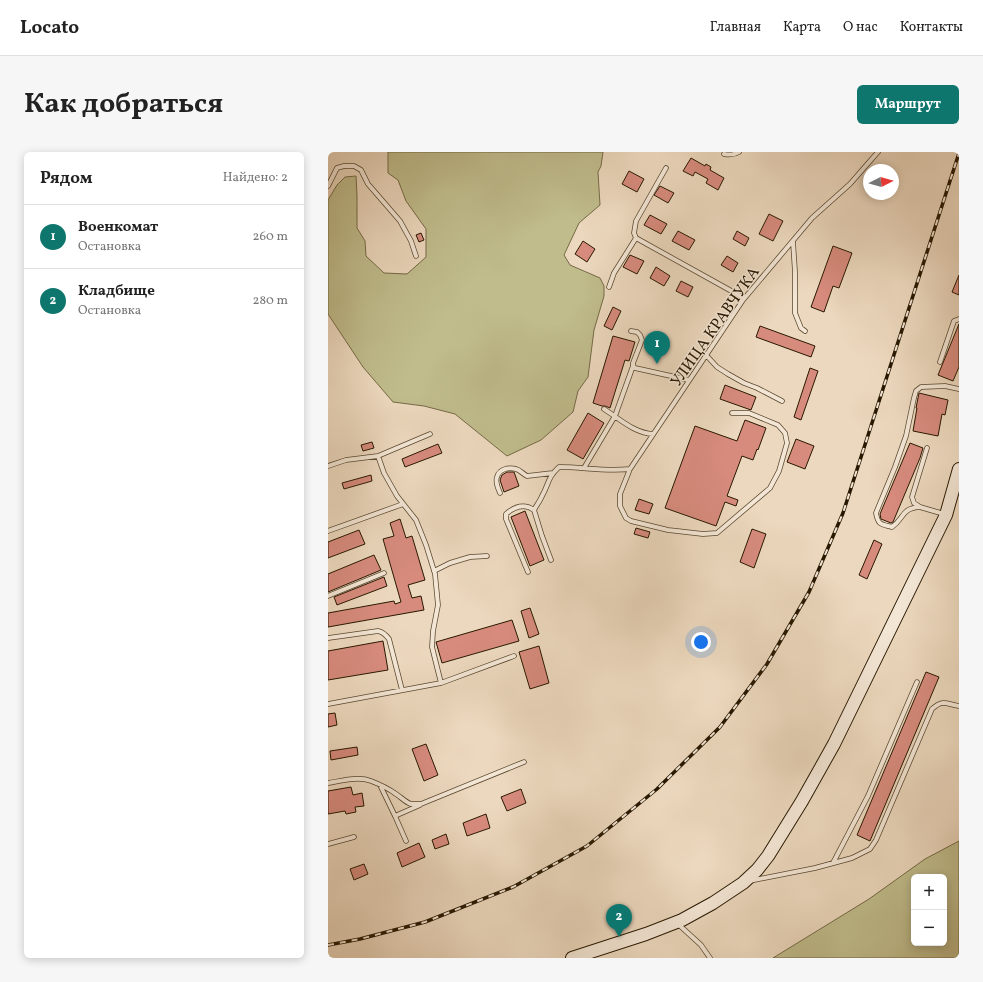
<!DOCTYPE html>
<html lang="ru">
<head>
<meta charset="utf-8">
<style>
  :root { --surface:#fff; --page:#f6f6f6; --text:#222; --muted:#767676; --line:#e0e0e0; --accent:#0f766e }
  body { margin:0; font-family:Vollkorn,serif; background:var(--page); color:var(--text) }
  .controls { position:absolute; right:12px; bottom:12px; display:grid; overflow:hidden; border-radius:6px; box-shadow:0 2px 10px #0003 }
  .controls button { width:36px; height:36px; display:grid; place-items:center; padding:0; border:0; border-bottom:1px solid var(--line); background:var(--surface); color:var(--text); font:20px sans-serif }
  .compass { position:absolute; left:535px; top:12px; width:36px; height:36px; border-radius:50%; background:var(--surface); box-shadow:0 2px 10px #0003; rotate:84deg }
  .you { position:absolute; left:373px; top:490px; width:14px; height:14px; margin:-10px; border:3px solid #fff; border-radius:50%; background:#1a73e8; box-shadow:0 0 0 6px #1a73e833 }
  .badge { display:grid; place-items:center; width:26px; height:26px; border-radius:50%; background:var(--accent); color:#fff; font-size:13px; font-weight:700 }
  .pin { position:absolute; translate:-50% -33px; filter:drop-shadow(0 1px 2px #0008) }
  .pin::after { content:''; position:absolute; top:21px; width:14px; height:12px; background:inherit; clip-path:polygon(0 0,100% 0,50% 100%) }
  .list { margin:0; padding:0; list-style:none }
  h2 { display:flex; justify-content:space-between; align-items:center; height:52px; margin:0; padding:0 16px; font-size:17px }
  h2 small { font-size:13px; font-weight:400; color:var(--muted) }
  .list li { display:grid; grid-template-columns:26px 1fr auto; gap:12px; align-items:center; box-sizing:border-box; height:64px; padding:0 16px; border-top:1px solid var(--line) }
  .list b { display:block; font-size:15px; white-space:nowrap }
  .list p { margin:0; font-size:13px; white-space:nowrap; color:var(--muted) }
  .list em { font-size:13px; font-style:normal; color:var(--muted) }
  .map { position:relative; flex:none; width:631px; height:806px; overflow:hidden; border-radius:6px }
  header { display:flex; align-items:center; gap:24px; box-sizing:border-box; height:56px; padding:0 20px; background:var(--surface); border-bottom:1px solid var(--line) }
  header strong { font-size:19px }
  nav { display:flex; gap:22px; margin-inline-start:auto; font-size:14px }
  .intro { display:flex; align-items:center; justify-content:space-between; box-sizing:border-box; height:96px; padding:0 24px }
  h1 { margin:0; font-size:28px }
  .button { padding:10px 18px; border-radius:6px; background:var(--accent); color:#fff; font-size:14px; font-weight:700 }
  main { display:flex; gap:24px; padding:0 24px }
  aside { flex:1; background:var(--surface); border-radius:6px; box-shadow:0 2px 10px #0003 }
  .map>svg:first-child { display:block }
  .green { fill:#c0bc8c; stroke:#746a46; fill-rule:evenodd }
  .building { fill:#d78b7d; stroke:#281800 }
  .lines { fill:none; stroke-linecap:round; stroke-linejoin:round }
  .service-casing { stroke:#594830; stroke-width:5.5 }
  .secondary-casing { stroke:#281800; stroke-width:14 }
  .service { stroke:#f3e6d5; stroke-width:4 }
  .secondary { stroke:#f3e6d5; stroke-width:12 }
  .rail-casing { stroke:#281800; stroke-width:3.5 }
  .rail { stroke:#f3e6d5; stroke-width:2; stroke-dasharray:6; stroke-linecap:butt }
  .labels { text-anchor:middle; stroke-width:3; stroke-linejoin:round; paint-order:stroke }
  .street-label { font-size:16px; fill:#281800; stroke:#f3e6d5 }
</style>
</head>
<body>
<header>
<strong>Locato</strong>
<nav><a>Главная</a><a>Карта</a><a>О нас</a><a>Контакты</a></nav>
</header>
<div class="intro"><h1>Как добраться</h1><a class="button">Маршрут</a></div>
<main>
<aside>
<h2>Рядом<small>Найдено: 2</small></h2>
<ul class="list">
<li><span class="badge">1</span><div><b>Военкомат</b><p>Остановка</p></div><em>260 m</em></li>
<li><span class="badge">2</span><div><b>Кладбище</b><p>Остановка</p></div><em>280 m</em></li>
</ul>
</aside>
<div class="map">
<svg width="631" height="806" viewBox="0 0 631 806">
  <rect width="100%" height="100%" fill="#ecd8be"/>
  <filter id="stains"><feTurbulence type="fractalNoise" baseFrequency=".005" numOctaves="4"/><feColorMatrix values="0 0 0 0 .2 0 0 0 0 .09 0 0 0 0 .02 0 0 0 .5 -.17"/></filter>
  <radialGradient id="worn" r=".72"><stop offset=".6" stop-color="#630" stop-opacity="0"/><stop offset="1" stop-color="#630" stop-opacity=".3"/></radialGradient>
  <path class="green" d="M 60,0 L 275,0 L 273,14 L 270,20 L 272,53 L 251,71 L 236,103 L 242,113 L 272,126 L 276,134 L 276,144 L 266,178 L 260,225 L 250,239 L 245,260 L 213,288 L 179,304 L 127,262 L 96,254 L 65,250 L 35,215 L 0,162 L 0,48 L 9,33 L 17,25 L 28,24 L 29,44 L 29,76 L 37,89 L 38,104 L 56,121 L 79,122 L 98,105 L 98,77 L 78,49 L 70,28 L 60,21 Z
    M 631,689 L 631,806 L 445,806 L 541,747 L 597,707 ZM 586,725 L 616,725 L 616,791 L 586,791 Z"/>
  <path class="building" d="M 363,6 L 377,14 L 378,12 L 383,15 L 382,18 L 396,26 L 390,38 L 378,31 L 380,27 L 367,20 L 365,24 L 355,19 Z
    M 301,19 L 316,27 L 309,40 L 294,32 Z
    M 332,34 L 346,41 L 340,51 L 326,43 Z
    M 441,62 L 455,69 L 445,89 L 431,82 Z
    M 322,63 L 339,72 L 333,82 L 316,73 Z
    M 350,79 L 367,88 L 361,98 L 344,89 Z
    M 409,79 L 421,86 L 417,94 L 405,87 Z
    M 93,81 L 96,88 L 91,90 L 88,83 Z
    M 255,89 L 267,97 L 259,110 L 247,102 Z
    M 505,94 L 524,101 L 511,136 L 505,134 L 496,160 L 483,155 Z
    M 302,103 L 316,109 L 309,122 L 295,115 Z
    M 399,104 L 410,111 L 405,120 L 393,113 Z
    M 328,115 L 342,124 L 336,134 L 322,126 Z
    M 631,123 L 631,143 L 624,140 Z
    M 353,129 L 365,135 L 360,145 L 348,139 Z
    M 285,155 L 293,159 L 284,178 L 276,174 Z
    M 631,172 L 631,215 L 625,229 L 610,223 Z
    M 432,174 L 487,194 L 483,205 L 428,185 Z
    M 285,184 L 307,190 L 301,209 L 297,208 L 282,256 L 277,254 L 274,254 L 265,251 Z
    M 482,216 L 490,219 L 473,268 L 466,265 Z
    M 397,233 L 428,245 L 423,258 L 392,247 Z
    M 591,241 L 620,248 L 617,263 L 614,262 L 610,284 L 585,279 L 589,256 L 588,256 Z
    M 260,261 L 276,271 L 255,307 L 239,298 Z
    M 417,268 L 438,276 L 430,298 L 429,297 L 425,308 L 414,304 L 399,344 L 410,348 L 408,354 L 397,350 L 388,374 L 337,356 L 367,274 L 409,289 Z
    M 468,287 L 486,294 L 477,317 L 459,310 Z
    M 44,290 L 46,296 L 35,299 L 33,293 Z
    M 582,291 L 595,296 L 592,306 L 565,370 L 563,371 L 553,367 L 552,362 Z
    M 110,292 L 114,301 L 77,315 L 74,307 Z
    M 179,320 L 186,320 L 191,334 L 176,340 L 172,328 L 174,323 Z
    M 43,323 L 44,329 L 16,337 L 14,331 Z
    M 311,347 L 325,352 L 321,362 L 307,358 Z
    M 197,359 L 216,408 L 202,414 L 183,365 Z
    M 72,367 L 78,386 L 84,384 L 97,428 L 80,433 L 84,446 L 93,444 L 96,458 L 0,475 L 0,461 L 66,449 L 67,452 L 73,450 L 55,387 L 66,384 L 62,371 Z
    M 308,376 L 322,380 L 320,386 L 306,382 Z
    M 424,377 L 438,382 L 426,416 L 412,410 Z
    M 31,378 L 37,392 L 0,406 L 0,390 Z
    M 546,388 L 554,392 L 539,427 L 531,423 Z
    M 46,403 L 53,418 L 0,440 L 0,422 Z
    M 56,425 L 59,434 L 9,453 L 6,445 Z
    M 202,456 L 211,482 L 201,486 L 193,459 Z
    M 184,468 L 191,489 L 114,511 L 108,490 Z
    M 55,489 L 60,518 L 0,528 L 0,499 Z
    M 211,494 L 221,531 L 202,537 L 191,500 Z
    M 598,520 L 611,525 L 542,689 L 529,683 Z
    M 7,561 L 9,573 L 0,575 L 0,562 Z
    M 98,592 L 110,623 L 96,629 L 84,597 Z
    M 29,595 L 30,603 L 3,608 L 2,599 Z
    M 23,635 L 25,643 L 34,641 L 36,654 L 27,655 L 28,660 L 18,662 L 17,659 L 0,662 L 0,639 Z
    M 193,637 L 198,651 L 179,659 L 173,645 Z
    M 158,662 L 162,676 L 139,684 L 135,671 Z
    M 118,682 L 121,692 L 107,697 L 104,688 Z
    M 91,691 L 97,705 L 74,715 L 69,701 Z
    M 36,712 L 40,722 L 26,728 L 22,717 Z"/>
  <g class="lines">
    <defs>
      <path id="service" d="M 396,2 C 401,3 406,3 411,0
        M 0,34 L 9,16 L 16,14 L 26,14 L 33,18 L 40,32 L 72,69 L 83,89 L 88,104
        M 308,86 L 416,146
        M 308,86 L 306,81 L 308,69 L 338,16
        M 465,90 L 467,120 L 467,161 L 473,176 L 477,179
        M 281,135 L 286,121 L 308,86
        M 303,179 L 309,180 L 312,183 L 314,188 L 305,211 L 305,214 L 307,216 L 361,228
        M 378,203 L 389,215 L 400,222 L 416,231 L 429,236 L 454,249
        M 612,210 L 626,169 L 631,167
        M 276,257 C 292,267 306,281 325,282
        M 404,261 L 421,261 L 450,273 L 457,281 L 459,291 L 451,319 L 442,336 L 389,381 L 375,382 L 340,378 L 303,369 L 298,366 L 292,354 L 292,342 L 302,317 L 415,148 L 484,66 L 522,32 L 550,0
        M 102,282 L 50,304 L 56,321 L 69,344 L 88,368 L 98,393 L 107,422 L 110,453 L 105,479 L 104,495 L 113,531
        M 599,296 L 584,345 L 586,351 L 592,355 L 616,362
        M 0,314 L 18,308 L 50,304
        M 256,316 L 287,264 L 305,214
        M 172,341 C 170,336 167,330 169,325 C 171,317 181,315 188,317 C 192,318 195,322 199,324 L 225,321
        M 592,355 C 573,356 576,367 564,375 C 553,372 550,373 548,361 L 567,315 L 578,284 L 586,246 L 588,239 L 593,235 L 617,234 L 631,237
        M 0,379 L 75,352
        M 223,408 L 214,384 L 206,358 C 208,354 212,349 214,344 C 221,332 219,326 231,315 C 255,315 278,320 302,317
        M 106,419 L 122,411 L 142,405 L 159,404
        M 200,420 L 178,367 L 178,362 C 186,355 196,351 206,358
        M 0,444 L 56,421
        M 0,486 L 50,479 C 55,480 58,483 61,487 L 74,538
        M 0,552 L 113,531 L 186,504
        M 0,631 C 13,629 30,624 43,629 C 51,632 61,637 68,642 C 73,645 77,650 83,652 C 86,652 90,652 93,652 L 196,610
        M 52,633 L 67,664 L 92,653
        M 67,664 L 78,689
        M 0,692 L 26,685
        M 505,711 L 540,644 L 589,530
        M 421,729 L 487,716 L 524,706 L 542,697 L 548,688 L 604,557 C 615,547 618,552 631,554
        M 350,772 L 373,793 L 382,806"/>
      <path id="secondary" d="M 244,806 L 318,782 L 354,768 L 385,751 L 415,731 L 429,718 L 440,704 L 474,649 L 506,592 L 618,363 L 631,317"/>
    </defs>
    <use href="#service" class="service-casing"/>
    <use href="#secondary" class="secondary-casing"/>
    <use href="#service" class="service"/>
    <use href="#secondary" class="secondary"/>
    <defs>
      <path id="rail" d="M 0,793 L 32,787 L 97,770 L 185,735 L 259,694 L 329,637 L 392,575 L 439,512 L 481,440 L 515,361 L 631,1"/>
    </defs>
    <use href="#rail" class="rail-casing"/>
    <use href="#rail" class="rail"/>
  </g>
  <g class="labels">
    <g class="street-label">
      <text transform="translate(386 174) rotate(-55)" y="6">УЛИЦА КРАВЧУКА</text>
    </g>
  </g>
  <rect width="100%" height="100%" filter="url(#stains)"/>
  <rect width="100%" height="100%" fill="url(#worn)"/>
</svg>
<div class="controls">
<button>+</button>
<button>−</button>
</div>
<svg class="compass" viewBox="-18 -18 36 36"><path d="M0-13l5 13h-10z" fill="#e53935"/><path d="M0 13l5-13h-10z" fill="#767676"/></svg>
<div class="you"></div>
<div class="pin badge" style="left:329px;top:212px">1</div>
<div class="pin badge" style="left:291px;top:785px">2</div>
</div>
</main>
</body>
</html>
